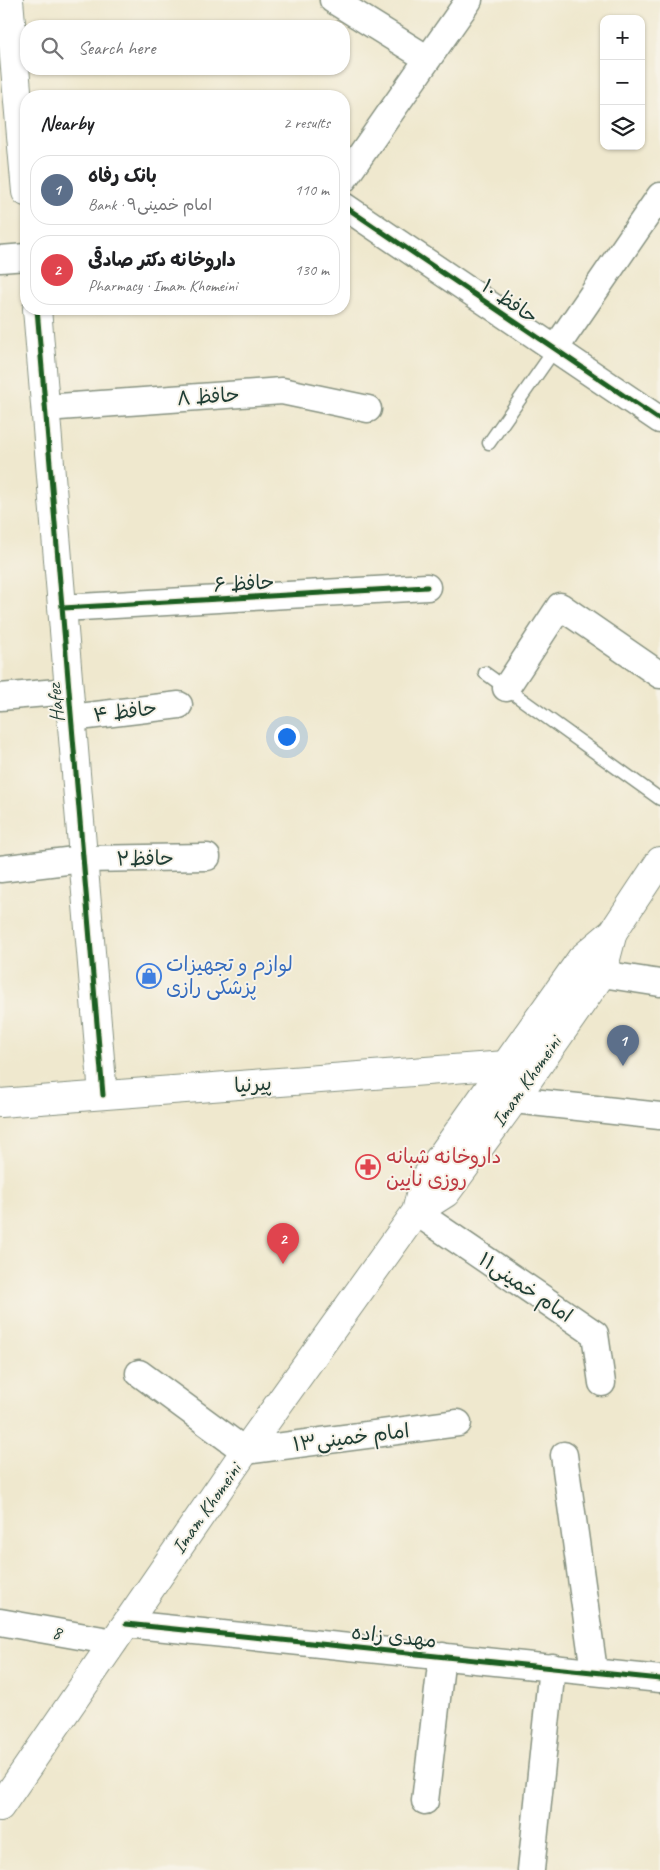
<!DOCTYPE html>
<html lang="en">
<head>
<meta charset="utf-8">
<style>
  :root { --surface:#fff; --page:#f2f2f2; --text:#202124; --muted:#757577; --line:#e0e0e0; --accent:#ea580c }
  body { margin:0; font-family:Caveat,"Playpen Sans Arabic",sans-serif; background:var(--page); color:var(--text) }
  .controls { position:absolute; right:15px; top:15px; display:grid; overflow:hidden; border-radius:10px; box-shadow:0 1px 4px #0004 }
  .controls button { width:45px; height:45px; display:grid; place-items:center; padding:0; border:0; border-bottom:1px solid var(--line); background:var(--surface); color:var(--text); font:25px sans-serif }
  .you { position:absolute; left:286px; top:736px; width:18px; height:18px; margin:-12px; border:4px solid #fff; border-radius:50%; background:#1a73e8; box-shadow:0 0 0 8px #1a73e833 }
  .badge { display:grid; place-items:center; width:32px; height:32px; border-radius:50%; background:var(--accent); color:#fff; font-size:16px; font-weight:700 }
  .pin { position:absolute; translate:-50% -41px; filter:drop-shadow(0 1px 2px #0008) }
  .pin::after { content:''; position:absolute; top:26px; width:18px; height:15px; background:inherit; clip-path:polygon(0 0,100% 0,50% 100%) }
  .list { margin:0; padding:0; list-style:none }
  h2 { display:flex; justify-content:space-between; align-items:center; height:65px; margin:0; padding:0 20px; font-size:21px }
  h2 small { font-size:16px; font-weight:400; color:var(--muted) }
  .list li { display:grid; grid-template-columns:32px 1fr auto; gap:15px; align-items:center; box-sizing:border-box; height:70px; margin:0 10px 10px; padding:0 10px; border:1px solid var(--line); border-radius:20px }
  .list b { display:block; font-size:19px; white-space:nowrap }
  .list p { margin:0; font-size:16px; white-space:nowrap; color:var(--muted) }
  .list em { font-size:16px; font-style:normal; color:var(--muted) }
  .icon { flex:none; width:28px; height:28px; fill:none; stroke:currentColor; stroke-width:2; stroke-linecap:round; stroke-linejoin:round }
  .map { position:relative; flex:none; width:660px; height:1870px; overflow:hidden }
  .search { position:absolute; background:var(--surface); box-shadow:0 1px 4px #0004; left:20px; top:20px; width:330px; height:55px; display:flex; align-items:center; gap:12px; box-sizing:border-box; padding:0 18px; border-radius:20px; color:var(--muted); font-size:19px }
  .panel { position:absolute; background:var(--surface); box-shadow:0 1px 4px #0004; left:20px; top:90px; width:330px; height:225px; border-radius:20px }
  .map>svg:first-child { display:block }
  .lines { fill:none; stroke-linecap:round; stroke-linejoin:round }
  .service-casing { stroke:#879281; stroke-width:15 }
  .minor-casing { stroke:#879281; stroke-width:29 }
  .tertiary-casing { stroke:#879281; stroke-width:30 }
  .secondary-casing { stroke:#879281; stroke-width:30 }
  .primary-casing { stroke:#879281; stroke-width:30 }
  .service { stroke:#fff; stroke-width:12 }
  .minor { stroke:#fff; stroke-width:26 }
  .tertiary { stroke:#fff; stroke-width:28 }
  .secondary { stroke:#fff; stroke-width:28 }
  .primary { stroke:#fff; stroke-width:28 }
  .cycleway-casing { stroke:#f7f3e8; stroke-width:8 }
  .cycleway { stroke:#1b5e20; stroke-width:5 }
  .labels { text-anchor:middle; stroke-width:4; stroke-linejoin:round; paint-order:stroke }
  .street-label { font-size:20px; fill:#1f3d34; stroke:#f7f3e8 }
  .shop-label { font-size:20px; fill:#366cbe; stroke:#f7f3e8; text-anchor:start }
  .health-label { font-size:20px; fill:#be3a42; stroke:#f7f3e8; text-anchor:start }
</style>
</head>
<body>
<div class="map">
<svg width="660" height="1870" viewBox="0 0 660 1870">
  <rect width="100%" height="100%" fill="#f7f3e8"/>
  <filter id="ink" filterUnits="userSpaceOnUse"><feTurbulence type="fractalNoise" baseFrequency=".02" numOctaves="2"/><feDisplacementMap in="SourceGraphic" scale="10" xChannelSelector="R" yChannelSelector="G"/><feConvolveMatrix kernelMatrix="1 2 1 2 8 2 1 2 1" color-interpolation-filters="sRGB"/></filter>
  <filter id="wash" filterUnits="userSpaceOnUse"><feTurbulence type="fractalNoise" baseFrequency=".0096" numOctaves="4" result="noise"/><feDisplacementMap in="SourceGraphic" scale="20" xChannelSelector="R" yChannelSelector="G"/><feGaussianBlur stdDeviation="1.12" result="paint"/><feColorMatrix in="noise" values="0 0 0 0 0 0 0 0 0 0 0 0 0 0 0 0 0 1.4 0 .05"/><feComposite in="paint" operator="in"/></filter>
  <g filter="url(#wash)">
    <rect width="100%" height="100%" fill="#efe8ce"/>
  </g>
  <g filter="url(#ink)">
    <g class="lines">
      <defs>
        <path id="service" d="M 489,443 L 555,349
          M 485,673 L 660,799"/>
        <path id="minor" d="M 333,0 L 428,59
          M 344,179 L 469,0
          M 344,206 L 660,420
          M 0,259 L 26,257
          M 555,349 L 660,196
          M 45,408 L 282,391 L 368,409
          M 63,608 L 427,587
          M 506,688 L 560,606 L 660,675
          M 0,697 L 69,691
          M 71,718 L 179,705
          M 0,869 L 83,859 L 207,857
          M 602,974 L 660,983
          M 514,1100 L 660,1116
          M 416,1212 L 595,1334 L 602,1383
          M 139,1373 L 245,1451 L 458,1423
          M 564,1455 L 594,1671
          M 0,1622 L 114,1642
          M 126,1624 L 660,1679
          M 425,1801 L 442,1656
          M 531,1870 L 552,1667"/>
        <path id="tertiary" d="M 9,0 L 26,192
          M 37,309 L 103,1095"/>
        <path id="secondary" d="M 0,1103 L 506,1065"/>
        <path id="primary" d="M 416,1212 L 446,1193 L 514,1100 L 602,974 L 613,932
          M 0,1807 L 245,1451 L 416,1212 L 424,1180 L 581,959 L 613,932 L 660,861"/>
      </defs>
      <use href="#service" class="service-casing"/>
      <use href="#minor" class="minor-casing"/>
      <use href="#tertiary" class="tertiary-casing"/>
      <use href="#secondary" class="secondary-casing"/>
      <use href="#primary" class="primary-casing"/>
      <use href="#service" class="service"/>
      <use href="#minor" class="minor"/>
      <use href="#tertiary" class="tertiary"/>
      <use href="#secondary" class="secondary"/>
      <use href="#primary" class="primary"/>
      <defs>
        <path id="cycleway" d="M 344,206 L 660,420
          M 37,309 L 103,1095
          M 63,608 L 427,587
          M 126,1624 L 660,1679"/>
      </defs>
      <use href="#cycleway" class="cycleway-casing"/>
      <use href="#cycleway" class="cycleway"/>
    </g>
  </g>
  <defs>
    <symbol id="shop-ring" viewBox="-11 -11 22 22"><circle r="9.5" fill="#f7f3e8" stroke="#3f7fe0" stroke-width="1.5"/><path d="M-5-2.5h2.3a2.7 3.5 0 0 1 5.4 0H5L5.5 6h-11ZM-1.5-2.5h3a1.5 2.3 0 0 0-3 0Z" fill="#3f7fe0"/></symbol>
    <symbol id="pharmacy-ring" viewBox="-11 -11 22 22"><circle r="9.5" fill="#f7f3e8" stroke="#e0444e" stroke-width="1.5"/><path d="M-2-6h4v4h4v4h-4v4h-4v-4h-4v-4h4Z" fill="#e0444e"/></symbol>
  </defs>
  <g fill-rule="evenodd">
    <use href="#shop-ring" x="135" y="962" width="28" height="28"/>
    <use href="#pharmacy-ring" x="354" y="1153" width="28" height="28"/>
  </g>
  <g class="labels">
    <g class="street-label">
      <text transform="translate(510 301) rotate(34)" y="7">حافظ ۱۰</text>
      <text transform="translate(208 396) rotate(-4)" y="7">حافظ ۸</text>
      <text transform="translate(244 583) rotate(-3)" y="7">حافظ ۶</text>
      <text transform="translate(55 703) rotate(-95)" y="7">Hafez</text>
      <text transform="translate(125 711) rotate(-7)" y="7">حافظ ۴</text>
      <text transform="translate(145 858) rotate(-1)" y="7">حافظ۲</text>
      <text transform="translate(526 1081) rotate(-55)" y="7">Imam Khomeini</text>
      <text transform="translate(253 1084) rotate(-4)" y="7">پیرنیا</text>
      <text transform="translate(526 1287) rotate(34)" y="7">امام خمینی۱۱</text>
      <text transform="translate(351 1437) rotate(-7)" y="7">امام خمینی۱۳</text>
      <text transform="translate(206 1508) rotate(-55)" y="7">Imam Khomeini</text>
      <text transform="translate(57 1632) rotate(10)" y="7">8</text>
      <text transform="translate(394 1636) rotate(6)" y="7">مهدی زاده</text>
    </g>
    <g class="shop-label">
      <text x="166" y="971">لوازم و تجهیزات<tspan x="166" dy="23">پزشکی رازی</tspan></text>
    </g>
    <g class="health-label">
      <text x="386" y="1163">داروخانه شبانه<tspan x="386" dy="23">روزی نایین</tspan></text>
    </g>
  </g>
</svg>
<div class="controls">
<button>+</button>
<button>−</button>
<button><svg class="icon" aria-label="layers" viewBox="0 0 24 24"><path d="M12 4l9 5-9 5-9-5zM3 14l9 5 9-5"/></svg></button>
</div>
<div class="you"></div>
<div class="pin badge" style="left:623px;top:1066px;background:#5c6f8a">1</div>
<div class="pin badge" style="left:283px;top:1264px;background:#e0444e">2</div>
<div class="search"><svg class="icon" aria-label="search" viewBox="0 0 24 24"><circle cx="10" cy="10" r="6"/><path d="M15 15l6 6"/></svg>Search here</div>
<section class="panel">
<h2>Nearby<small>2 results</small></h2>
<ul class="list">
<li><span class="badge" style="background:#5c6f8a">1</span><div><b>بانک رفاه</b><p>Bank · امام خمینی۹</p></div><em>110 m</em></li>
<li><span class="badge" style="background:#e0444e">2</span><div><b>داروخانه دکتر صادقی</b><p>Pharmacy · Imam Khomeini</p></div><em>130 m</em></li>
</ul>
</section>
</div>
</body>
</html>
